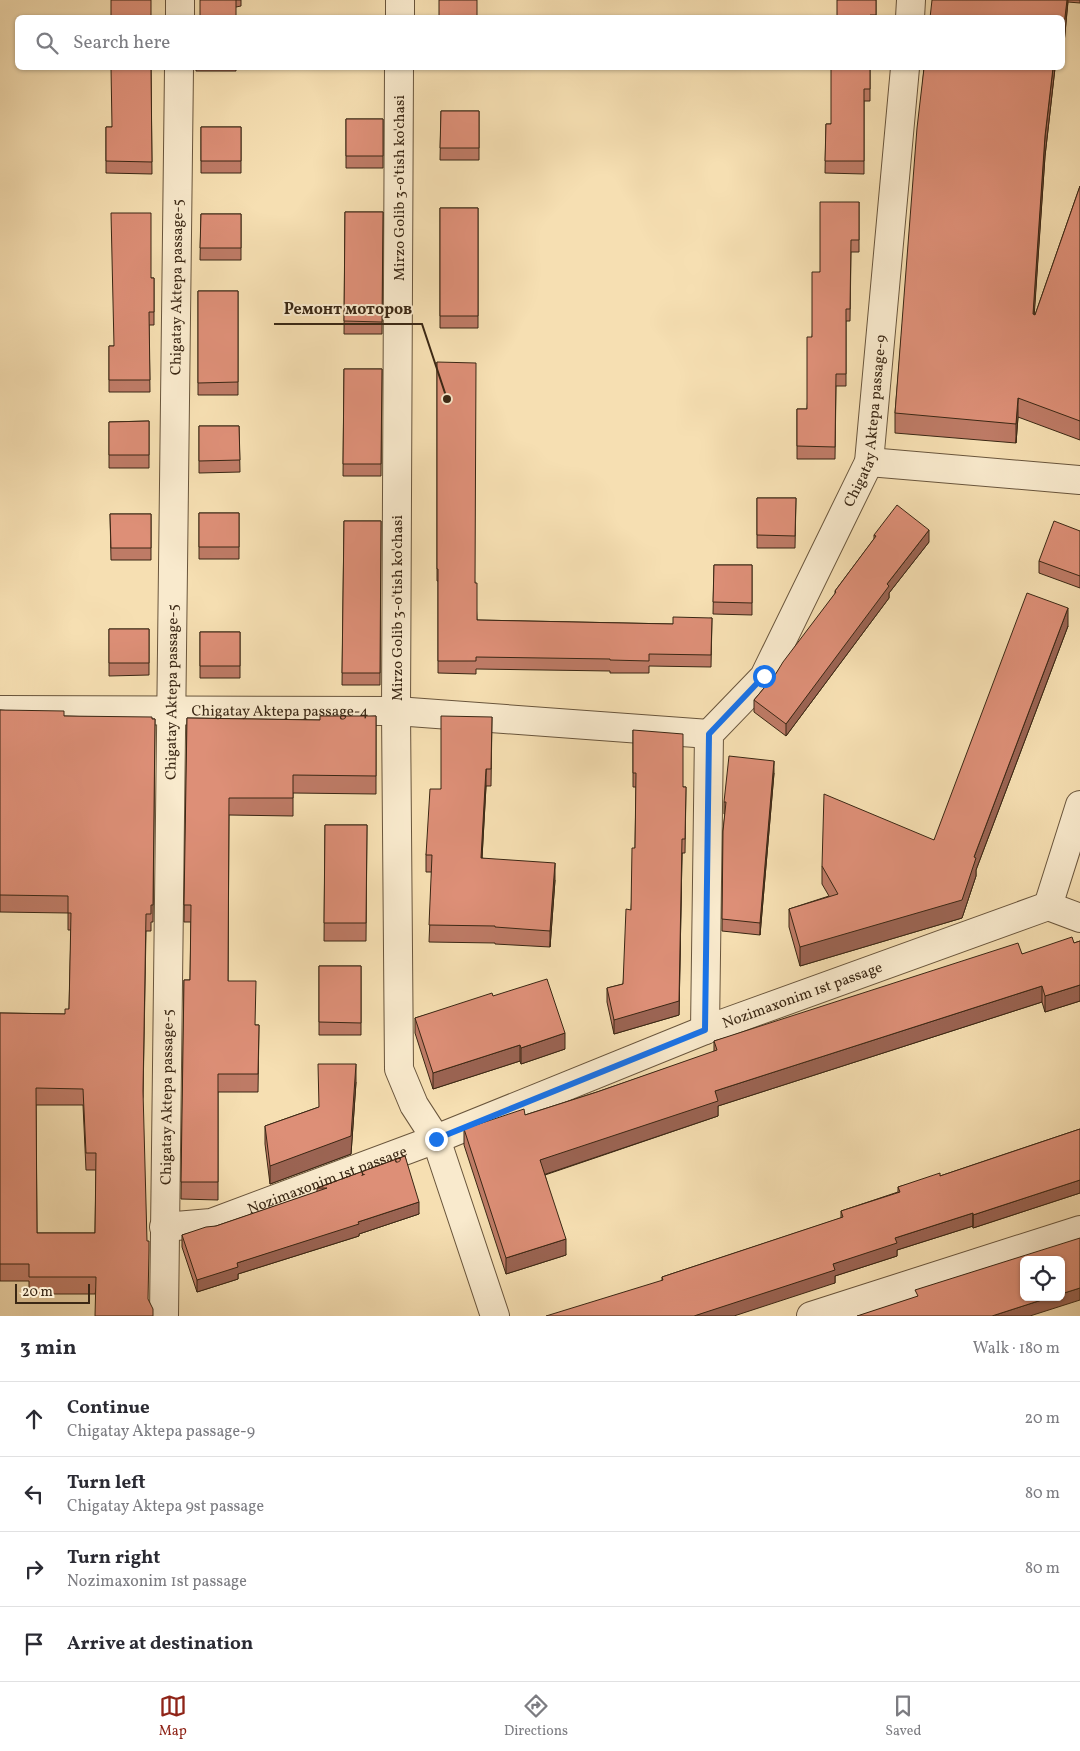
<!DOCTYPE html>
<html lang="en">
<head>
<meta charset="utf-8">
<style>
  :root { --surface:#fff; --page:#f7f7f7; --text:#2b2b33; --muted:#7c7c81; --line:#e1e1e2; --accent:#8f2418 }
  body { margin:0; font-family:Vollkorn,serif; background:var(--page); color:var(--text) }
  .controls { position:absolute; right:15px; bottom:15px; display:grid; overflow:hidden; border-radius:8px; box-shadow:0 1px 4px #0004 }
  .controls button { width:45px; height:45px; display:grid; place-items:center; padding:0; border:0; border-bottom:1px solid var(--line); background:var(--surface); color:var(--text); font:25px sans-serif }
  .scale { position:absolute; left:15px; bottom:12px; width:75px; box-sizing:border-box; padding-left:5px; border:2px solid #3a2714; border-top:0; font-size:14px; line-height:18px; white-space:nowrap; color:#3a2714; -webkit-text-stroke:4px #f9eacd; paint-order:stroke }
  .stop { position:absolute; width:15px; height:15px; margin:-11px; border:4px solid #1a73e8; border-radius:50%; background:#fff }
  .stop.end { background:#1a73e8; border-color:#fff; box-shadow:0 1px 5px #0008 }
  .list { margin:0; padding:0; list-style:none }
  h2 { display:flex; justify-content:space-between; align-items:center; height:65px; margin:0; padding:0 20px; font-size:21px }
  h2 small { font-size:16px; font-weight:400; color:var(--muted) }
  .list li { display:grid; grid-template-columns:32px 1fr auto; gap:15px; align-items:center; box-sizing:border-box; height:75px; padding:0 20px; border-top:1px solid var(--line) }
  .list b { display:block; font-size:19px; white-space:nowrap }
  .list p { margin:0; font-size:16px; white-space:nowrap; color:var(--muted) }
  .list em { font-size:16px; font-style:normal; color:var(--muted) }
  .icon { flex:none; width:28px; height:28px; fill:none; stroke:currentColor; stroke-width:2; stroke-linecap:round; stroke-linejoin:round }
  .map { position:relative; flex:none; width:1080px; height:1316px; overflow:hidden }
  .search { position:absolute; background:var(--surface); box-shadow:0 1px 4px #0004; left:15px; right:15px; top:15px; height:55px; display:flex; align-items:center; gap:12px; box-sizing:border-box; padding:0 18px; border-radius:8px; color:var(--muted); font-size:19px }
  .sheet { height:365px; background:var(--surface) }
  nav { display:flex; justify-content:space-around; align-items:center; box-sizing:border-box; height:70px; border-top:1px solid var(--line); background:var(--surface); font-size:14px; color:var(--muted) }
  nav a { display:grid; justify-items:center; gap:2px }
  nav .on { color:var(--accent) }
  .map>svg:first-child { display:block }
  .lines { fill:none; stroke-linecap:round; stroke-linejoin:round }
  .street-casing { stroke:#69553c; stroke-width:30 }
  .street { stroke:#f9eacd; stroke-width:28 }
  .wall { fill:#be7b66; stroke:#3a2714; fill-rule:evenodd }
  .shaded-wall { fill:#9b6453; stroke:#3a2714 }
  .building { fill:#dd8f77; stroke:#3a2714; fill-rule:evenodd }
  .route { stroke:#1a73e8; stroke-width:6 }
  .labels { text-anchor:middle; stroke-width:4; stroke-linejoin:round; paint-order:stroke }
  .street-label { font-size:15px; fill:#3a2714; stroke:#f9eacd }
  .leader { fill:none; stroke:#3a2714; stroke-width:2 }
  .callout-dot { fill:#3a2714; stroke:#f9eacd; stroke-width:2 }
  .callout-label { font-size:16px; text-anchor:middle; font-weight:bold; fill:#3a2714; stroke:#f9eacd; stroke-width:4; stroke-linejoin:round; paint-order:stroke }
</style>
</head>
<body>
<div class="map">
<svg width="1080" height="1316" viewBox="0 0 1080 1316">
  <rect width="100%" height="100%" fill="#f6dfb2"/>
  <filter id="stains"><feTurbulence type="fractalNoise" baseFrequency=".004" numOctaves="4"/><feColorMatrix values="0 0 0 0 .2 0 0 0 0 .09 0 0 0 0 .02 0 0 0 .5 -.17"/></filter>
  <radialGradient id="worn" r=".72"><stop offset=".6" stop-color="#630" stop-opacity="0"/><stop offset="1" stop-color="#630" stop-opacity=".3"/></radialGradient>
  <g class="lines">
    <defs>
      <g id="street">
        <path d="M 180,18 L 180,0"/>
        <path d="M 400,18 L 400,0"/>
        <path d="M 910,18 L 911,0"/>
        <path d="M 399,68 L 396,711 L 399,1069 L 414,1105 L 436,1139 L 495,1316"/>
        <path d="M 869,462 L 1080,480"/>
        <path id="s1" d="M 0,710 L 396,711 L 709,734"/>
        <path d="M 1048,906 L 1080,805"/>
        <path d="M 1048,906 L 1080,918"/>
        <path id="s2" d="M 705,1030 L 709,734 L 764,677 L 869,462 L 905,68"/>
        <path id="s3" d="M 164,1227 L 211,1223 L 436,1139 L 705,1030 L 1048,906"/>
        <path id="s4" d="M 164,1316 L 179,68"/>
        <path d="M 811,1316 L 1080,1230"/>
      </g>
    </defs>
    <use href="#street" class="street-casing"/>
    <use href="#street" class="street"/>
  </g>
  <path class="wall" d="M 200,0 L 241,0 L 241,6 L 236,7 Z
    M 876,0 L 876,18 L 837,18 Z
    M 932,0 L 1080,0 L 1080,3 L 1068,2 L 1063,54 L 1062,54 L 1062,18 Z
    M 151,68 L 152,174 L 106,173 L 106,127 L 112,127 Z
    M 196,68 L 236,68 L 236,71 L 196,71 Z
    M 346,68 L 383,68 L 383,69 L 346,69 Z
    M 439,68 L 477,68 L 477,69 Z
    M 870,68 L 870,101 L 864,101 L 864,174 L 825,173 L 826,124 L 831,124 Z
    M 924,68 L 1055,68 L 1045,156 L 1034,314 L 1035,315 L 1080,186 L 1080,440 L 1018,417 L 1016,443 L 895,433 L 895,413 Z
    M 441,111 L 479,111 L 479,160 L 440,160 Z
    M 346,119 L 383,119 L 383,168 L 346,168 Z
    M 201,127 L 241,127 L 241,173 L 201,173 Z
    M 859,202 L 859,252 L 851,252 L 850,321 L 846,321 L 846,386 L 836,386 L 835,459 L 797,459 L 797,409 L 807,409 L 812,337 L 820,272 Z
    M 440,208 L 478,208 L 478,328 L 440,328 Z
    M 345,212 L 383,212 L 382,334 L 344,334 Z
    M 201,214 L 241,214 L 241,260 L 200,260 Z
    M 151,278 L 154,278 L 154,325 L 149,325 L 150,392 L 109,392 L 109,346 L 114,346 Z
    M 198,291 L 238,291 L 238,395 L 198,395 Z
    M 437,362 L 475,583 L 477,620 L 673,624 L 712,618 L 711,667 L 649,666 L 649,673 L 610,673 L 610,671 L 476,669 L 476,674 L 438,673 L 438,581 L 437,581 Z
    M 344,369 L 382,369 L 381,476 L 343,476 Z
    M 149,421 L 149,468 L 109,468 L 109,422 Z
    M 199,426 L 239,426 L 240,472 L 199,473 Z
    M 757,498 L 796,498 L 795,548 L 757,548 Z
    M 199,513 L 239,513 L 239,559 L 199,559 Z
    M 110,514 L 151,514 L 151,560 L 111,560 Z
    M 344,521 L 381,521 L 380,685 L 342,685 Z
    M 1080,531 L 1080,588 L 1039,573 L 1039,561 Z
    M 874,535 L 929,542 L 889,593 L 889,598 L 786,736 L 754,712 L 754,700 L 775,675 L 835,594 L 835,591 L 874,539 Z
    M 714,565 L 752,565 L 752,615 L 713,614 Z
    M 1068,626 L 976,870 L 976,876 L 962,918 L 800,966 L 789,927 L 789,909 L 829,896 L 822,884 L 822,866 L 934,840 Z
    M 109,629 L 149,629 L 149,675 L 109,676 Z
    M 200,632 L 240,632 L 240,678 L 200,678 Z
    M 0,710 L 64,716 L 155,719 L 153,922 L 151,922 L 151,931 L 146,931 L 143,1097 L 95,1294 L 29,1294 L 29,1281 L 0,1281 L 0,1013 L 65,1014 L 69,1009 L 71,930 L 68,930 L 68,913 L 0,912 ZM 36,1105 L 83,1105 L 86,1170 L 96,1170 L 95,1233 L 37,1233 Z
    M 376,716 L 376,794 L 293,793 L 293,816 L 229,815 L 228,981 L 255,1025 L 259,1025 L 258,1092 L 218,1092 L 218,1200 L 181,1199 L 184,980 L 190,980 L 191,922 L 184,922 L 187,718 L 320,720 Z
    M 492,717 L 491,786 L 486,786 L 482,858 L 555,880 L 550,947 L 495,944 L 495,943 L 429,942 L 432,872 L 426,872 L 426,855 L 441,789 Z
    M 633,730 L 683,787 L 686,787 L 685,853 L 682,853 L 679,1015 L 614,1034 L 607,1002 L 607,988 L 623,984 L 631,910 L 635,848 L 636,787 L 633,787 Z
    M 774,773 L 760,935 L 722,931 L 723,831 L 725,814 L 724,814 L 724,802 Z
    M 325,825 L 367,825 L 366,941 L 324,941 Z
    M 1080,941 L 1080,1001 L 1045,1012 L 1042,1002 L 718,1106 L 718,1116 L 545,1175 L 566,1255 L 506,1274 L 464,1145 L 464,1129 L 525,1115 L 597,1092 L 714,1052 L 714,1041 L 1022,954 L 1074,943 Z
    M 319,966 L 361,966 L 361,1035 L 319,1035 Z
    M 493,996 L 565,1049 L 521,1064 L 520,1061 L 433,1089 L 415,1033 L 415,1018 Z
    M 356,1082 L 351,1154 L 270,1184 L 265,1144 L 265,1126 L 319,1107 Z
    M 1080,1129 L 1080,1193 L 973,1228 L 973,1226 L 897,1250 L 897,1256 L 835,1276 L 835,1283 L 662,1280 L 662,1277 L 841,1218 L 841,1211 L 898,1192 L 898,1187 L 940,1176 Z
    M 405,1156 L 419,1214 L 359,1234 L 359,1236 L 238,1274 L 238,1279 L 197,1292 L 182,1247 L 182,1235 L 216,1226 L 317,1192 L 317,1188 Z"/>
  <path class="shaded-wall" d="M 1067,0 L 1068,0 L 1063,54 L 1063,34 Z
    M 1053,68 L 1055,68 L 1045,156 L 1033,333 L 1033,314 L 1045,136 Z
    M 1018,398 L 1018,417 L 1016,443 L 1016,424 Z
    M 929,530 L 929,542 L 889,593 L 889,598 L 786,736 L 786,724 L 887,584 Z
    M 1068,608 L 1068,626 L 976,870 L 976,876 L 962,918 L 800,966 L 800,947 L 974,857 Z
    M 774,761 L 774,773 L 760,935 L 760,923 Z
    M 486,769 L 486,786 L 481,875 L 481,858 Z
    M 682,853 L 679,1015 L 614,1034 L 614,1020 Z
    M 555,863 L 555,880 L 550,947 L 550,931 Z
    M 1080,985 L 1080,1001 L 1045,1012 L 1045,996 Z
    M 1042,986 L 1042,1002 L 718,1106 L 718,1116 L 540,1176 L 540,1160 L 715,1091 Z
    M 565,1033 L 565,1049 L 521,1064 L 521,1048 Z
    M 520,1045 L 520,1061 L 433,1089 L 433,1073 Z
    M 356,1064 L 356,1082 L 351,1154 L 270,1184 L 270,1166 Z
    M 1080,1180 L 1080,1193 L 973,1228 L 973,1215 Z
    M 419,1202 L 419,1214 L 359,1234 L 359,1236 L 238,1274 L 238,1279 L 197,1292 L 197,1280 L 237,1263 L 358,1222 Z
    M 973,1213 L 973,1226 L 897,1250 L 897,1256 L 835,1276 L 835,1283 L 734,1316 L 694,1316 L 833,1264 L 895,1238 Z
    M 566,1239 L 566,1255 L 506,1274 L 506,1258 Z
    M 1080,1288 L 1080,1300 L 1030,1316 L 992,1316 L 1051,1297 L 1061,1297 L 1061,1294 Z"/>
  <path class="building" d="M 111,0 L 151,0 L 151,18 L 111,18 Z
    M 200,0 L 236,0 L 236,18 L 200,18 Z
    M 439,0 L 477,0 L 477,18 L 439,18 Z
    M 837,0 L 876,0 L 876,15 L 870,15 L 870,18 L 837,18 Z
    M 932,0 L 1067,0 L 1063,34 L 1062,34 L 1062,18 L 930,18 Z
    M 111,68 L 151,68 L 152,162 L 106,161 L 106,127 L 112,127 Z
    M 831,68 L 870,68 L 870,89 L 864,89 L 864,161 L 825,161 L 826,124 L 831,124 Z
    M 924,68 L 1053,68 L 1045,136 L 1033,314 L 1035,315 L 1080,186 L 1080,421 L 1018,398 L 1016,424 L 895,413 L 917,128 Z
    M 441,111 L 479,111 L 479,148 L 440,148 Z
    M 346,119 L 383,119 L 383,156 L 346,156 Z
    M 201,127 L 241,127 L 241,161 L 201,161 Z
    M 820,202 L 859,202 L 859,240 L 851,240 L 850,309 L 846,309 L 846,374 L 836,374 L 835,447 L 797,446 L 797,409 L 807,409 L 807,337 L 812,337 L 812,272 L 820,272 Z
    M 440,208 L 478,208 L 478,316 L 440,316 Z
    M 345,212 L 383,212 L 382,322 L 344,321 Z
    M 111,213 L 151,213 L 151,278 L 154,278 L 154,312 L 149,312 L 150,380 L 109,380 L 109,346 L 114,346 Z
    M 201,214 L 241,214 L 241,248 L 200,248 Z
    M 198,291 L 238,291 L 238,382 L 198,383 Z
    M 437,362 L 476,363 L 475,583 L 477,583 L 477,620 L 673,624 L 673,617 L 712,618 L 711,655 L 649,654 L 649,661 L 610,660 L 610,659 L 476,657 L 476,661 L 438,661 L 438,569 L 437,569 Z
    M 344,369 L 382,369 L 381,464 L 343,464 Z
    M 149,421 L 149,455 L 109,455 L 109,422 Z
    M 199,426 L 239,426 L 240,460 L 199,461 Z
    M 757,498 L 796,498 L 795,536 L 757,535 Z
    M 897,505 L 929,530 L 887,584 L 889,586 L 786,724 L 754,700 L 775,675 L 783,662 L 836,592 L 835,591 L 876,536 L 874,535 Z
    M 199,513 L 239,513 L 239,547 L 199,547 Z
    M 110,514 L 151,514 L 151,548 L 111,548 Z
    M 344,521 L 381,521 L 380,673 L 342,673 Z
    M 1054,521 L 1080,531 L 1080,576 L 1039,561 Z
    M 714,565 L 752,565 L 752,603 L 713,602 Z
    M 1027,593 L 1068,608 L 974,857 L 976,858 L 962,900 L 800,947 L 789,909 L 838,894 L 822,866 L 824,794 L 934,840 Z
    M 109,629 L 149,629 L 149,663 L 109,663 Z
    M 200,632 L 240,632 L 240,666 L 200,666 Z
    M 0,710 L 64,711 L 64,716 L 152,717 L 152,719 L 155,719 L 153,905 L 151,905 L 151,914 L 146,914 L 143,1091 L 147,1241 L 149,1241 L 149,1250 L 148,1299 L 153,1309 L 153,1316 L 95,1316 L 96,1277 L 29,1277 L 29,1264 L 0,1264 L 0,1013 L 65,1014 L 65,1009 L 69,1009 L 71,913 L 68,913 L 68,896 L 0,895 ZM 36,1088 L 83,1089 L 86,1153 L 96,1153 L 95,1233 L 37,1233 Z
    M 320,716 L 376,716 L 376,776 L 293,775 L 293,798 L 229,798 L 228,981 L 256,981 L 255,1025 L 259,1025 L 258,1074 L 218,1074 L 218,1182 L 181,1182 L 184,980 L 190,980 L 191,905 L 184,905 L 187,718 L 320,720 Z
    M 441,716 L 492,717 L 491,769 L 486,769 L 481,858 L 555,863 L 550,931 L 495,927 L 495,926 L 429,925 L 432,855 L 426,855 L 430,789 L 441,789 Z
    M 633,730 L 683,734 L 683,787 L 686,787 L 685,839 L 682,839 L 679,1001 L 614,1020 L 607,988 L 623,984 L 626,909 L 631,910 L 632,848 L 635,848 L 636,773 L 633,773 Z
    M 729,756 L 774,761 L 760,923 L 722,919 L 723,831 L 726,802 L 724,802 Z
    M 325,825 L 367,825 L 366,923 L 324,923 Z
    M 1072,937 L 1074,943 L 1080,941 L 1080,985 L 1045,996 L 1042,986 L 715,1091 L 718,1101 L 540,1160 L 566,1239 L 506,1258 L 464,1129 L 524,1109 L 525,1115 L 597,1092 L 717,1050 L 714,1041 L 1018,943 L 1022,954 Z
    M 319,966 L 361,966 L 361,1023 L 319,1022 Z
    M 547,979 L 565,1033 L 521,1048 L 520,1045 L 433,1073 L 415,1018 L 492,993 L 493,996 Z
    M 318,1064 L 356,1064 L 351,1136 L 270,1166 L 265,1126 L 319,1107 Z
    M 1080,1129 L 1080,1180 L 973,1215 L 973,1213 L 895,1238 L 897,1243 L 833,1264 L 835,1270 L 694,1316 L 546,1316 L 663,1280 L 662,1277 L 843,1217 L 841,1211 L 900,1192 L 898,1187 L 940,1173 L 940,1176 Z
    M 405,1156 L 419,1202 L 358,1222 L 359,1224 L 237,1263 L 238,1267 L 197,1280 L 182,1235 L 206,1227 L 216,1226 L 327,1188 L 317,1188 Z
    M 1080,1238 L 1080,1288 L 1061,1294 L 1061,1260 L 1024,1260 L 1024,1297 L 1051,1297 L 992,1316 L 857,1316 L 918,1296 L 915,1290 Z"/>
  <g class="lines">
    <path class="route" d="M 436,1139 L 705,1030 L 709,734 L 764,676"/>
  </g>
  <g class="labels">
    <g class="street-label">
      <text transform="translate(399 188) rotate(-90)" y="5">Mirzo Golib 3-o'tish ko'chasi</text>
      <text dy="5" stroke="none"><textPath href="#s4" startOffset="1029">Chigatay Aktepa passage-5</textPath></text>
      <text dy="5" stroke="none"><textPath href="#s2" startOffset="654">Chigatay Aktepa passage-9</textPath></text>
      <text transform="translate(397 608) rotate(-90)" y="5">Mirzo Golib 3-o'tish ko'chasi</text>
      <text dy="5" stroke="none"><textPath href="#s4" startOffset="624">Chigatay Aktepa passage-5</textPath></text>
      <text dy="5" stroke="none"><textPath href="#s1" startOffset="280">Chigatay Aktepa passage-4</textPath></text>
      <text dy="5" stroke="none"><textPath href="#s3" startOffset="681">Nozimaxonim 1st passage</textPath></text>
      <text dy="5" stroke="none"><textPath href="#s4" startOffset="219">Chigatay Aktepa passage-5</textPath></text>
      <text dy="5" stroke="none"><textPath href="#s3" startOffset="171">Nozimaxonim 1st passage</textPath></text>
    </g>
  </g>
  <path class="leader" d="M447 399L422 324H274"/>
  <circle class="callout-dot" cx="447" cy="399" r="5"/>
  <g class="callout-label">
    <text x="348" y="314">Ремонт моторов</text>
  </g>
  <rect width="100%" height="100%" filter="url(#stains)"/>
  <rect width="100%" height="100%" fill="url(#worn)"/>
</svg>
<div class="controls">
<button><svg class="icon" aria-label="locate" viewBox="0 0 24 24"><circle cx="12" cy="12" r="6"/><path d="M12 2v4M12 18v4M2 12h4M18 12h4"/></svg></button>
</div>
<div class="scale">20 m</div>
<div class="stop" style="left:764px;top:676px"></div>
<div class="stop end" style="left:436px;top:1139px"></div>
<div class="search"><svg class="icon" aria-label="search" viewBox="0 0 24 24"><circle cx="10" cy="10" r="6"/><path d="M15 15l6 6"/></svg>Search here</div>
</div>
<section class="sheet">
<h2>3 min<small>Walk · 180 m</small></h2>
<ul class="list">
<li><svg class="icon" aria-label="ahead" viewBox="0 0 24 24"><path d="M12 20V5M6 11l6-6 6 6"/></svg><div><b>Continue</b><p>Chigatay Aktepa passage-9</p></div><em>20 m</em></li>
<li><svg class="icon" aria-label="left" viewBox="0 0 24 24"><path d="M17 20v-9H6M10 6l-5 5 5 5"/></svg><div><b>Turn left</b><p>Chigatay Aktepa 9st passage</p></div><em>80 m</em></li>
<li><svg class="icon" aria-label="right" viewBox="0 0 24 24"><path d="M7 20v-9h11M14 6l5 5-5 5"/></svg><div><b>Turn right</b><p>Nozimaxonim 1st passage</p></div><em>80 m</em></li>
<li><svg class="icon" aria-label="arrive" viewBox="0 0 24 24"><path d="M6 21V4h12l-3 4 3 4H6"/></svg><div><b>Arrive at destination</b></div></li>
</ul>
</section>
<nav>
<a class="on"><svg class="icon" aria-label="map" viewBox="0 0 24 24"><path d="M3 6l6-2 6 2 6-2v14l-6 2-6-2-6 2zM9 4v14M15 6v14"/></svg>Map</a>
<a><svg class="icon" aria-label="directions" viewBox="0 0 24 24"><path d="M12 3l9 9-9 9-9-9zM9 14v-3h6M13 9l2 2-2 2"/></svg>Directions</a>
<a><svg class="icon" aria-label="saved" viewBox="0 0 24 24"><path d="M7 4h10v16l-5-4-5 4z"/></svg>Saved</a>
</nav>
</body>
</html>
